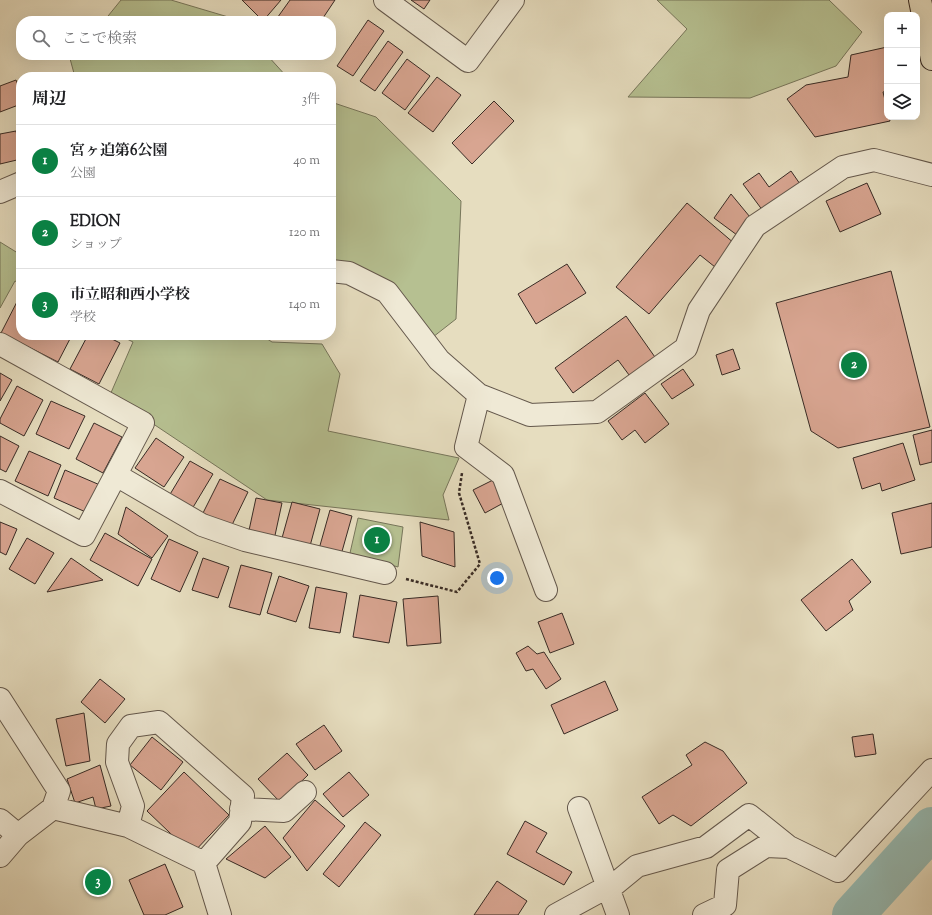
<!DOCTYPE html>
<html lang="ja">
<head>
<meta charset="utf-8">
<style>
  :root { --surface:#fff; --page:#f6f6f6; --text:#202124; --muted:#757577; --line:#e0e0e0; --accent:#0b8043 }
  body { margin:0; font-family:"Sorts Mill Goudy","Noto Serif JP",serif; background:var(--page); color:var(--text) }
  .controls { position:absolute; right:12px; top:12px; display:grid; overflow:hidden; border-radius:8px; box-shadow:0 4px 16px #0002 }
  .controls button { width:36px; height:36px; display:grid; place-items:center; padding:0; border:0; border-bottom:1px solid var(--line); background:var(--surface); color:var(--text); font:20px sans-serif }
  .you { position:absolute; left:497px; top:578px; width:14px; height:14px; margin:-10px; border:3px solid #fff; border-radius:50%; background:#1a73e8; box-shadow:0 0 0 6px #1a73e833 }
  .badge { display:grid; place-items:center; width:26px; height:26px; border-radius:50%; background:var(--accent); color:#fff; font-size:13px; font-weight:700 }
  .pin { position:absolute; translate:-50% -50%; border:2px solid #fff; box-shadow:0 1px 4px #0006 }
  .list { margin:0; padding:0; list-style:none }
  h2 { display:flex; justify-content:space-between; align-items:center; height:52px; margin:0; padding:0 16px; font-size:17px }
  h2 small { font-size:13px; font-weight:400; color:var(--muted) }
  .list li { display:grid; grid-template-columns:26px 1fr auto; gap:12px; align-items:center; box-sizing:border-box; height:72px; padding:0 16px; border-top:1px solid var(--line) }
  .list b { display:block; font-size:15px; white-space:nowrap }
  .list p { margin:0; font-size:13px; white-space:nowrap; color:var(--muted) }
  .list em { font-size:13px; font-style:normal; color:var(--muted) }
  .icon { flex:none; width:22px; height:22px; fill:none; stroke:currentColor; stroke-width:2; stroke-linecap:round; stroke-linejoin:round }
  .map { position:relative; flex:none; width:932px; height:915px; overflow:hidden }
  .search { position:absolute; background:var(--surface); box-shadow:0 4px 16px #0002; left:16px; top:16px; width:320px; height:44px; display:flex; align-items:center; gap:10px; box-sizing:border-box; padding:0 14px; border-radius:16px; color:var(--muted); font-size:15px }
  .panel { position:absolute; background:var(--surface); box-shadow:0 4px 16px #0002; left:16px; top:72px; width:320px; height:268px; border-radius:16px }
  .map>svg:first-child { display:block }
  .green { fill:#b6c091; stroke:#77765b }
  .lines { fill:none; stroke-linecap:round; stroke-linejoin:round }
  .river { stroke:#96bbb4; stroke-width:42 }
  .building { fill:#d8a591; stroke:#382b25 }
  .minor-casing { stroke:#64584c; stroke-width:24 }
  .major-casing { stroke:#382b25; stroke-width:24 }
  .path { stroke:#382b25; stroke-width:2.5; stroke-dasharray:3 2; stroke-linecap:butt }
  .minor { stroke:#efe9d5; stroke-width:22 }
  .major { stroke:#e6ddbf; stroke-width:22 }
</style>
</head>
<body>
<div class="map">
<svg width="932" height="915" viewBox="0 0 932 915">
  <rect width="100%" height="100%" fill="#e6ddbf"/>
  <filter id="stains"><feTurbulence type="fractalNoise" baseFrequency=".005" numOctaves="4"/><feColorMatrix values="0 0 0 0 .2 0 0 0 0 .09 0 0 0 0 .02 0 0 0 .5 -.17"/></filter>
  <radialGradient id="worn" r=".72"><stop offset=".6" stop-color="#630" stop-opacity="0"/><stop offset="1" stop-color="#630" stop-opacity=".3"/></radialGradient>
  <path class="green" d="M 121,0 L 171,0 L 235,19 L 237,21 L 104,21 Z
    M 657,0 L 829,0 L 862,32 L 836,66 L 750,98 L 628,97 L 687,29 Z
    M 69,55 L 267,55 L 287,77 L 75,77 Z
    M 331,102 L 376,117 L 461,201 L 456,319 L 433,337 L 331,265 Z
    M 0,242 L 21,255 L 21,284 L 15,281 L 0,308 Z
    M 119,335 L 261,335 L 272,342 L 322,344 L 340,374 L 328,431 L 459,458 L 443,495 L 449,520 L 267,500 L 110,395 L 133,342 Z
    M 358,518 L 403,527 L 398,567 L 350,553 Z"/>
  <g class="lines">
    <path class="river" d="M 853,915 L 932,828"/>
  </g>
  <path class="building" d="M 242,0 L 281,0 L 263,21 Z
    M 290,0 L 335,0 L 321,21 L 275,21 Z
    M 411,0 L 430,0 L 424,9 Z
    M 368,20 L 384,31 L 353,76 L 337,66 Z
    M 388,41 L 403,52 L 375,91 L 360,81 Z
    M 887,47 L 887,91 L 883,92 L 887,108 L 887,117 L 889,117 L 890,121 L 815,137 L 787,99 L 806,85 L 848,77 L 851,55 Z
    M 407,59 L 430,76 L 405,110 L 382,93 Z
    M 437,77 L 461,95 L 433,132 L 408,113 Z
    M 16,80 L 21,92 L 21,104 L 0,112 L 0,86 Z
    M 494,101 L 514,121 L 472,164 L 452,143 Z
    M 16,131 L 21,159 L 0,164 L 0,134 Z
    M 791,171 L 800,184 L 763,211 L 743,184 L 759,173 L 769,187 Z
    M 867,183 L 881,214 L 840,232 L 826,201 Z
    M 731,194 L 750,217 L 737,235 L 714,218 Z
    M 687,203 L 735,244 L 715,267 L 700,255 L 649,314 L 616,287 Z
    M 567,264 L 586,293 L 536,324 L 518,294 Z
    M 891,271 L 930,427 L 838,448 L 811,431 L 776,303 Z
    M 21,294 L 21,335 L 72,335 L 58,362 L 1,333 Z
    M 626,316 L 657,360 L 632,379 L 618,360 L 573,393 L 555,368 Z
    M 88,335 L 104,335 L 120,343 L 99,384 L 70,369 Z
    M 733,349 L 740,369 L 722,375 L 716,355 Z
    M 683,369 L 694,385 L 672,399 L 661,384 Z
    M 0,373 L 12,380 L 0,401 Z
    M 17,386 L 43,400 L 24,436 L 0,423 L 0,419 Z
    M 645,393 L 669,424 L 645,443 L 635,430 L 622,440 L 608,421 Z
    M 51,401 L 85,416 L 69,449 L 36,434 Z
    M 94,423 L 122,437 L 103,473 L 76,459 Z
    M 932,430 L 932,462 L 920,465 L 913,435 Z
    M 0,436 L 19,446 L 6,472 L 0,469 Z
    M 156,438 L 184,457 L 164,487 L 135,468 Z
    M 903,443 L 915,480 L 882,491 L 880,483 L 862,489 L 853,458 Z
    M 29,451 L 61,465 L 48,496 L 15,481 Z
    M 190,461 L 213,474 L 192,509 L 169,496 Z
    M 65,470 L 100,485 L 88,513 L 54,498 Z
    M 220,479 L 248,492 L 231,527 L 203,513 Z
    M 495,479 L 507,501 L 485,513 L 473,490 Z
    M 256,498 L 282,503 L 274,540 L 248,535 Z
    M 292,502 L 320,509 L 310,546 L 282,538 Z
    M 932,503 L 932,547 L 901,554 L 892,513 Z
    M 126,507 L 168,536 L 152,558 L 118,534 Z
    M 330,510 L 352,516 L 341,555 L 319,549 Z
    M 0,522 L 17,529 L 6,555 L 0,552 Z
    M 420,522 L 454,532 L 455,567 L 422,556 Z
    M 105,533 L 152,559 L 138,586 L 90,560 Z
    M 27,538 L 54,553 L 35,584 L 9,569 Z
    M 169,539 L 198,552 L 180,592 L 151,579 Z
    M 71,558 L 103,580 L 47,592 Z
    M 203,558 L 229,567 L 218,598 L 192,590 Z
    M 852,559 L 871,582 L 849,601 L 853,610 L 826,631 L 801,600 Z
    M 241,565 L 272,573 L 260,615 L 229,607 Z
    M 279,576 L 309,586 L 296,622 L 267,613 Z
    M 316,587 L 347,593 L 340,633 L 309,628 Z
    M 360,595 L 397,602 L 389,643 L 353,637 Z
    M 438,596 L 441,643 L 407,646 L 403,599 Z
    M 562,613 L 574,644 L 550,653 L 538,622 Z
    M 528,646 L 537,654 L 544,652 L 561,679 L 546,689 L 533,669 L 526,671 L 516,653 Z
    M 100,679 L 125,699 L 105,723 L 81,702 Z
    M 605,681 L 618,710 L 564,734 L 551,705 Z
    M 84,713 L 90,761 L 66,766 L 56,719 Z
    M 324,725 L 342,751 L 315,770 L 296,744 Z
    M 873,734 L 876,754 L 855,757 L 852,737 Z
    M 152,737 L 183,762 L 161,790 L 130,765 Z
    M 705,742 L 723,751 L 747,783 L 691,826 L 673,815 L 659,824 L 642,797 L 692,765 L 686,755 Z
    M 287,753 L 308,775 L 280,802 L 258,779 Z
    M 100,765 L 111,806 L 96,809 L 93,797 L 75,803 L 67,779 Z
    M 184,772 L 229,815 L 192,854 L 147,811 Z
    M 349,772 L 369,795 L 343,817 L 323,794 Z
    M 315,800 L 345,826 L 307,871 L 283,838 Z
    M 525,821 L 547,833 L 536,852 L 572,872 L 564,885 L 507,854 Z
    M 365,822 L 381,835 L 339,887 L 323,874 Z
    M 265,826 L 291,857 L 265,878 L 226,859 Z
    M 165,864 L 183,907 L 165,915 L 144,915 L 129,880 Z
    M 497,881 L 527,901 L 518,915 L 474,915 Z"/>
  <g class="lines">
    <defs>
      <path id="minor" d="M 385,0 L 468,61 L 513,0
        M 0,192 L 21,183
        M 331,271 L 349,273 L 387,292 L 439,360 L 479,395 L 530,415 L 597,412 L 686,348 L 699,310 L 755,226 L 843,167 L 874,160 L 932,175
        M 0,344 L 143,423 L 84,535 L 0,491
        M 479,395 L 466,447 L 503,475 L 546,590
        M 116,475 L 202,525 L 245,540 L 385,573
        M 0,699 L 59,791 L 53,808
        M 579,808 L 618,915
        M 241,809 L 284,811 L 305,792
        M 0,820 L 18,835
        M 128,826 L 133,806 L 117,762 L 118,744 L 131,726 L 159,722 L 243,796 L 240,822 L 204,863
        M 0,856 L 18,835 L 53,808 L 128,826 L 204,863 L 220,915
        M 556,915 L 598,892 L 609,889 L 637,866 L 706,847 L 749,815 L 789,847 L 838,871 L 932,770
        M 704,915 L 725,905 L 728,870 L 766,846 L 789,847"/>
      <path id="major" d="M 920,0 L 932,59"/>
    </defs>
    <use href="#minor" class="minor-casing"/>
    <use href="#major" class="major-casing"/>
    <path class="path" d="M 406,579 L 457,592 L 480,564 L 459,493 L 462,473"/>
    <use href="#minor" class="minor"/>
    <use href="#major" class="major"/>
  </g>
  <rect width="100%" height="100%" filter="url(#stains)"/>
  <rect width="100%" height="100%" fill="url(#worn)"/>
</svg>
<div class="controls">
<button>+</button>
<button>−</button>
<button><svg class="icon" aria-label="layers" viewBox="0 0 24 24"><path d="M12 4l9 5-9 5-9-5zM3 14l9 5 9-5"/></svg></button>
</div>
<div class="you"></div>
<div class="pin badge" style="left:377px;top:540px">1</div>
<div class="pin badge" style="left:854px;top:365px">2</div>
<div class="pin badge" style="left:98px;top:882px">3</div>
<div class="search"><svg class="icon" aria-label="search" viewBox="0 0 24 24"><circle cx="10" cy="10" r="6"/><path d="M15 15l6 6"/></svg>ここで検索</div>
<section class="panel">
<h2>周辺<small>3件</small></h2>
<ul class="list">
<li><span class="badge">1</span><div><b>宮ヶ迫第6公園</b><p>公園</p></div><em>40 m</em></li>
<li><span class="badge">2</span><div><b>EDION</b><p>ショップ</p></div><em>120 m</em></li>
<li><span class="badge">3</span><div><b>市立昭和西小学校</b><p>学校</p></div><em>140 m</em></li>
</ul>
</section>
</div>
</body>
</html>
